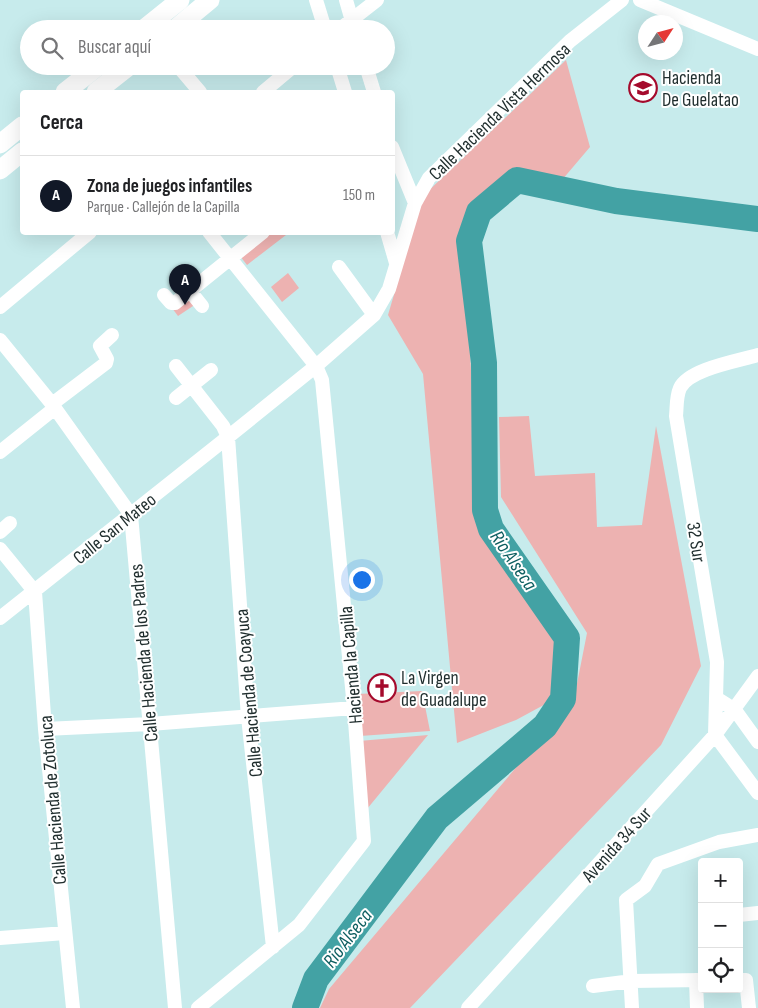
<!DOCTYPE html>
<html lang="es">
<head>
<meta charset="utf-8">
<style>
  :root { --surface:#fff; --page:#f2f2f2; --text:#202124; --muted:#757577; --line:#e0e0e0; --accent:#111827 }
  body { margin:0; font-family:"Sofia Sans Condensed",sans-serif; background:var(--page); color:var(--text) }
  .controls { position:absolute; right:15px; bottom:15px; display:grid; overflow:hidden; border-radius:5px; box-shadow:0 5px 20px #0002 }
  .controls button { width:45px; height:45px; display:grid; place-items:center; padding:0; border:0; border-bottom:1px solid var(--line); background:var(--surface); color:var(--text); font:25px sans-serif }
  .compass { position:absolute; left:638px; top:15px; width:45px; height:45px; border-radius:50%; background:var(--surface); box-shadow:0 5px 20px #0002; rotate:54deg }
  .you { position:absolute; left:361px; top:579px; width:18px; height:18px; margin:-12px; border:4px solid #fff; border-radius:50%; background:#1a73e8; box-shadow:0 0 0 8px #1a73e833 }
  .badge { display:grid; place-items:center; width:32px; height:32px; border-radius:50%; background:var(--accent); color:#fff; font-size:16px; font-weight:700 }
  .pin { position:absolute; translate:-50% -41px; filter:drop-shadow(0 1px 2px #0008) }
  .pin::after { content:''; position:absolute; top:26px; width:18px; height:15px; background:inherit; clip-path:polygon(0 0,100% 0,50% 100%) }
  .list { margin:0; padding:0; list-style:none }
  h2 { display:flex; justify-content:space-between; align-items:center; height:65px; margin:0; padding:0 20px; font-size:21px }
  h2 small { font-size:16px; font-weight:400; color:var(--muted) }
  .list li { display:grid; grid-template-columns:32px 1fr auto; gap:15px; align-items:center; box-sizing:border-box; height:80px; padding:0 20px; border-top:1px solid var(--line) }
  .list b { display:block; font-size:19px; white-space:nowrap }
  .list p { margin:0; font-size:16px; white-space:nowrap; color:var(--muted) }
  .list em { font-size:16px; font-style:normal; color:var(--muted) }
  .icon { flex:none; width:28px; height:28px; fill:none; stroke:currentColor; stroke-width:2; stroke-linecap:round; stroke-linejoin:round }
  .map { position:relative; flex:none; width:758px; height:1008px; overflow:hidden }
  .search { position:absolute; background:var(--surface); box-shadow:0 5px 20px #0002; left:20px; top:20px; width:375px; height:55px; display:flex; align-items:center; gap:12px; box-sizing:border-box; padding:0 18px; border-radius:28px; color:var(--muted); font-size:19px }
  .panel { position:absolute; background:var(--surface); box-shadow:0 5px 20px #0002; left:20px; top:90px; width:375px; height:145px; border-radius:5px }
  .map>svg:first-child { display:block }
  .green { fill:#edb2b1 }
  .lines { fill:none; stroke-linecap:round; stroke-linejoin:round }
  .river { stroke:#43a2a4; stroke-width:26 }
  .street { stroke:#fff; stroke-width:14 }
  .secondary { stroke:#fff; stroke-width:19 }
  .labels { text-anchor:middle; stroke-width:4; stroke-linejoin:round; paint-order:stroke }
  .poi-label { font-size:19px; fill:#1f2d2d; stroke:#fff; text-anchor:start }
  .street-label { font-size:19px; fill:#1f2d2d; stroke:#fff }
  .water-label { font-size:20px; font-style:italic; fill:#0e5f61; stroke:#fff }
</style>
</head>
<body>
<div class="map">
<svg width="758" height="1008" viewBox="0 0 758 1008">
  <rect width="100%" height="100%" fill="#c7ebec"/>
  <path class="green" d="M 566,60 L 590,147 L 562,180 L 519,173 L 463,226 L 479,514 L 560,646 L 553,700 L 516,720 L 457,743 L 423,374 L 388,315 L 423,196 Z
    M 270,233 L 285,233 L 286,235 L 247,265 L 240,256 Z
    M 288,273 L 299,288 L 282,302 L 271,287 Z
    M 192,292 L 199,302 L 178,316 L 172,308 Z
    M 529,416 L 535,476 L 595,473 L 597,527 L 642,525 L 656,426 L 701,666 L 661,745 L 410,1008 L 320,1008 L 329,989 L 574,699 L 587,633 L 501,497 L 499,417 Z
    M 422,691 L 430,731 L 360,736 L 357,694 Z
    M 428,735 L 367,809 L 359,741 Z"/>
  <g class="lines">
    <path class="river" d="M 305,1008 L 316,979 L 437,818 L 545,726 L 563,699 L 567,638 L 491,529 L 485,510 L 484,363 L 469,241 L 479,212 L 517,180 L 616,201 L 758,219"/>
    <path class="street" d="M 316,0 L 325,29
      M 346,0 L 354,28
      M 640,0 L 758,49
      M 340,29 L 377,0
      M 178,66 L 200,92
      M 337,66 L 345,92
      M 366,66 L 374,92
      M 263,92 L 294,66
      M 392,147 L 415,203
      M 387,232 L 396,263
      M 339,267 L 374,315
      M 190,291 L 202,306
      M 164,295 L 171,303 L 175,303 L 263,232
      M 0,307 L 90,232
      M 0,340 L 52,404 L 131,515 L 175,1008
      M 176,366 L 223,426 L 228,437 L 248,717 L 273,947
      M 176,398 L 211,370
      M 52,404 L 106,363 L 107,359 L 100,346 L 112,335
      M 0,452 L 55,408
      M 0,532 L 10,523
      M 0,549 L 35,592 L 45,729 L 73,1008
      M 0,618 L 228,437 L 316,366 L 374,315 L 389,289 L 415,203 L 429,178 L 570,41 L 622,0
      M 716,698 L 735,710 L 758,742
      M 45,729 L 150,724 L 354,708
      M 715,735 L 717,662 L 676,416 C 677,407 676,397 680,388 C 689,369 738,361 758,355
      M 715,735 L 758,793
      M 739,915 L 758,913
      M 0,938 L 65,933
      M 696,980 L 697,1008
      M 739,980 L 746,980 L 749,1008
      M 593,986 L 632,981 L 702,980
      M 198,1008 L 299,925 L 364,841 L 354,708 L 322,380 L 316,366 L 209,232
      M 468,1008 L 715,735 L 758,676
      M 632,1008 L 626,900 L 645,886 L 658,864 L 719,842 L 758,835"/>
    <path class="secondary" d="M 144,29 L 180,0
      M 175,29 L 210,0
      M 65,92 L 98,66
      M 96,92 L 129,66
      M 0,144 L 22,126
      M 0,170 L 22,152"/>
  </g>
  <defs>
    <symbol id="school-ring" viewBox="-11 -11 22 22"><circle r="9.5" fill="#fff" stroke="#a50a2c" stroke-width="1.5"/><path d="M0-5L7-2L0 1L-7-2ZM-4 1L0 2.5L4 1V4Q0 6-4 4Z" fill="#a50a2c"/></symbol>
    <symbol id="church-ring" viewBox="-11 -11 22 22"><circle r="9.5" fill="#fff" stroke="#a50a2c" stroke-width="1.5"/><path d="M-1.2-6h2.4v3.5h3.3v2.4h-3.3V6h-2.4V-.1h-3.3v-2.4h3.3Z" fill="#a50a2c"/></symbol>
  </defs>
  <g fill-rule="evenodd">
    <use href="#school-ring" x="627" y="72" width="32" height="32"/>
    <use href="#church-ring" x="366" y="672" width="32" height="32"/>
  </g>
  <g class="labels">
    <g class="poi-label">
      <text x="662" y="84">Hacienda<tspan x="662" dy="22">De Guelatao</tspan></text>
      <text x="401" y="684">La Virgen<tspan x="401" dy="22">de Guadalupe</tspan></text>
    </g>
    <g class="street-label">
      <text transform="translate(499 111) rotate(-44)" y="7">Calle Hacienda Vista Hermosa</text>
      <text transform="translate(114 528) rotate(-39)" y="7">Calle San Mateo</text>
      <text transform="translate(697 542) rotate(81)" y="7">32 Sur</text>
      <text transform="translate(143 653) rotate(-95)" y="7">Calle Hacienda de los Padres</text>
      <text transform="translate(350 665) rotate(-95)" y="7">Hacienda la Capilla</text>
      <text transform="translate(248 693) rotate(-95)" y="7">Calle Hacienda de Coayuca</text>
      <text transform="translate(52 800) rotate(-95)" y="7">Calle Hacienda de Zotoluca</text>
      <text transform="translate(616 844) rotate(-48)" y="7">Avenida 34 Sur</text>
    </g>
    <g class="water-label">
      <text transform="translate(514 560) rotate(56)" y="7">Rio Alseca</text>
      <text transform="translate(347 938) rotate(-53)" y="7">Rio Alseca</text>
    </g>
  </g>
</svg>
<div class="controls">
<button>+</button>
<button>−</button>
<button><svg class="icon" aria-label="locate" viewBox="0 0 24 24"><circle cx="12" cy="12" r="6"/><path d="M12 2v4M12 18v4M2 12h4M18 12h4"/></svg></button>
</div>
<svg class="compass" viewBox="-18 -18 36 36"><path d="M0-13l5 13h-10z" fill="#e53935"/><path d="M0 13l5-13h-10z" fill="#757577"/></svg>
<div class="you"></div>
<div class="pin badge" style="left:185px;top:305px">A</div>
<div class="search"><svg class="icon" aria-label="search" viewBox="0 0 24 24"><circle cx="10" cy="10" r="6"/><path d="M15 15l6 6"/></svg>Buscar aquí</div>
<section class="panel">
<h2>Cerca<small></small></h2>
<ul class="list">
<li><span class="badge">A</span><div><b>Zona de juegos infantiles</b><p>Parque · Callejón de la Capilla</p></div><em>150 m</em></li>
</ul>
</section>
</div>
</body>
</html>
